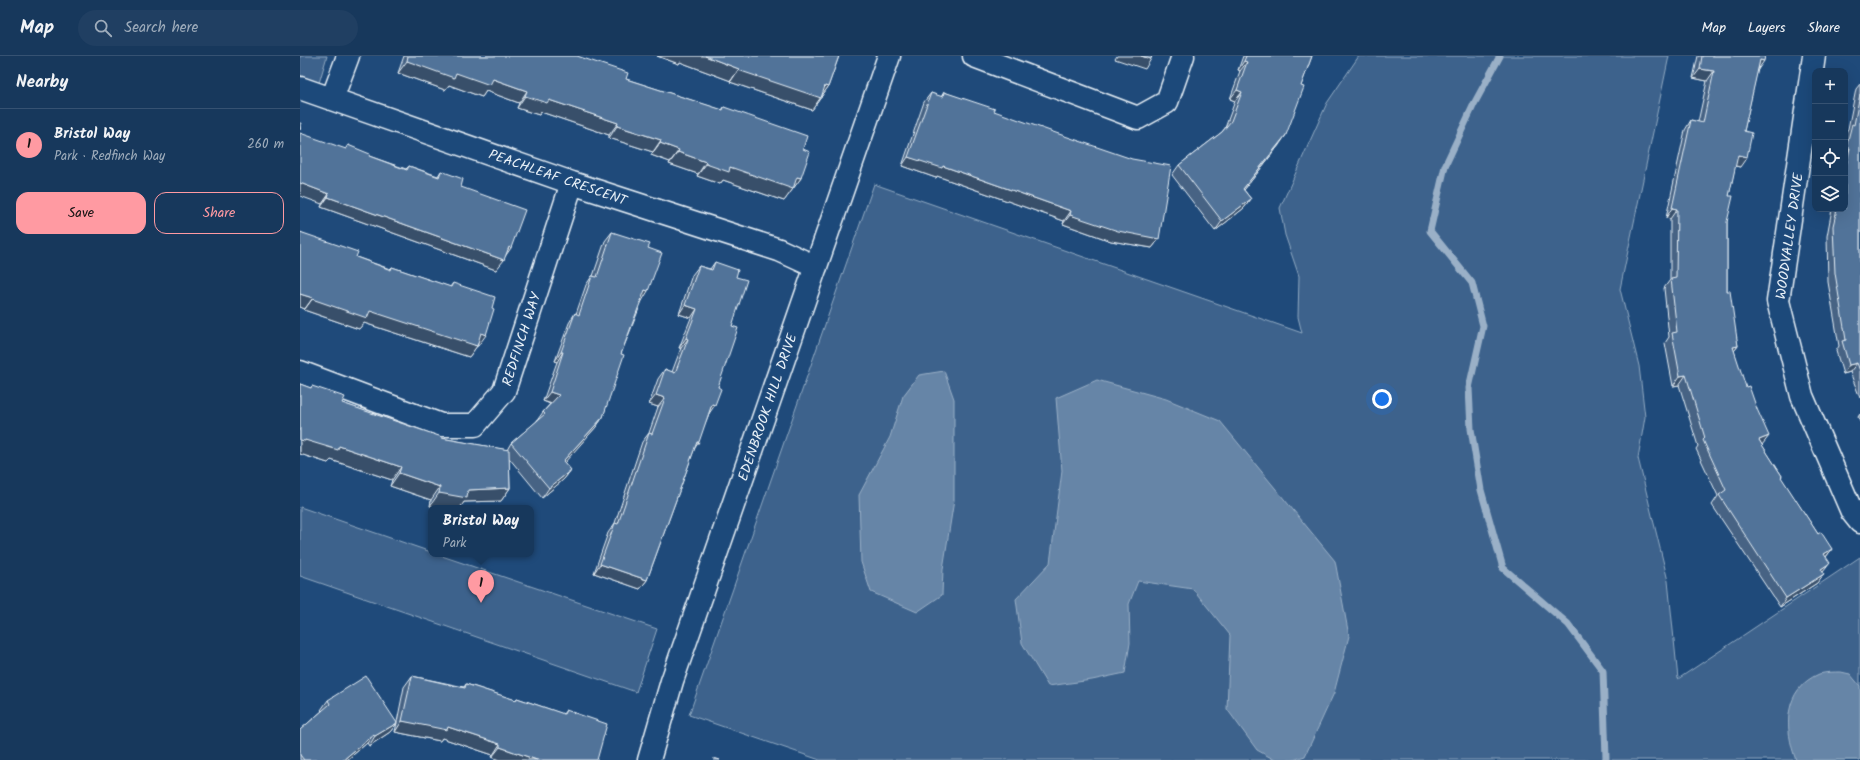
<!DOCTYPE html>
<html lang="en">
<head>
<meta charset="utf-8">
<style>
  :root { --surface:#17385c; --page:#203f62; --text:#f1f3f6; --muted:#9eacbb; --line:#365272; --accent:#ff9aa2 }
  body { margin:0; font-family:Kalam,sans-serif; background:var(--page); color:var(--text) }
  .controls { position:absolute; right:12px; top:12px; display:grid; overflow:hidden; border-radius:8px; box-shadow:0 4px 16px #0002 }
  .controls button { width:36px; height:36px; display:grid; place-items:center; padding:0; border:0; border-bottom:1px solid var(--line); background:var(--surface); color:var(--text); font:20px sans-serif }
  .you { position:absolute; left:1082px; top:343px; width:14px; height:14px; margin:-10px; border:3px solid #fff; border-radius:50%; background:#1a73e8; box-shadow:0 0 0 6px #1a73e833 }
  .badge { display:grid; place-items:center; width:26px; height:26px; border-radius:50%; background:var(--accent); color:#111; font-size:13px; font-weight:700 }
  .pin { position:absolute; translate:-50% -33px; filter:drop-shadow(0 1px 2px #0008) }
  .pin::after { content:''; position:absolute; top:21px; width:14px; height:12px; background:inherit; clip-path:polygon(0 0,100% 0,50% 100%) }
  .popup { position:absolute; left:128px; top:449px; width:106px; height:52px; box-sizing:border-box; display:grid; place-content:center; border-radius:8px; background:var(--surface); filter:drop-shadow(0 1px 3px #0005); font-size:13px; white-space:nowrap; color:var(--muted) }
  .popup b { font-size:15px; color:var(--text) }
  .popup::after { content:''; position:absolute; left:50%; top:100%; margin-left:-8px; border:8px solid transparent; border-top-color:var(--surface) }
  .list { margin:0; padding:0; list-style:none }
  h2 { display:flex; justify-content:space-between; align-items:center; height:52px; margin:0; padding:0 16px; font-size:17px }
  h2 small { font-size:13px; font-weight:400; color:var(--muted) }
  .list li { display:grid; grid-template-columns:26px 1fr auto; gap:12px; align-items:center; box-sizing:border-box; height:72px; padding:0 16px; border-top:1px solid var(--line) }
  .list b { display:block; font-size:15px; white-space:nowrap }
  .list p { margin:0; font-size:13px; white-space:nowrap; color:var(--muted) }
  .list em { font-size:13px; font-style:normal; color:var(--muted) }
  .actions { display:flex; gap:8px; padding:12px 16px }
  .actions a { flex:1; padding:9px 0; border:1px solid var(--accent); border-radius:12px; text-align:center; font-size:14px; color:var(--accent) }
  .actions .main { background:var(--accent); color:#111 }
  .icon { flex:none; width:22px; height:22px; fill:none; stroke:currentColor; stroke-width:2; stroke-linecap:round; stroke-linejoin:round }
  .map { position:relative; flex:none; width:1560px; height:704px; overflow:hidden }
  header { display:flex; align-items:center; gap:24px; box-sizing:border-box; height:56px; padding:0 20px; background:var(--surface); border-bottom:1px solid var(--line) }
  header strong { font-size:19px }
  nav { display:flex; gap:22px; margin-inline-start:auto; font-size:14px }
  .search { width:280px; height:36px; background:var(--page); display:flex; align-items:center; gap:10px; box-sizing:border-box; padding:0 14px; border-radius:22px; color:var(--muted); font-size:15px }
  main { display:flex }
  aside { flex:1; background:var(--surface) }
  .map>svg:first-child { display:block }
  .green { fill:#3c628c; stroke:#92aac2 }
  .water { fill:#6685a7; stroke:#9ab0c7 }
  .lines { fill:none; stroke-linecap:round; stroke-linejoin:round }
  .stream { stroke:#9ab0c7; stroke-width:7 }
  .minor-casing { stroke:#e8f1f8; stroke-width:25 }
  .minor { stroke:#1f4a7a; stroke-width:22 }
  .wall { fill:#466384; stroke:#e8f1f8 }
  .shaded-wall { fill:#39506b; stroke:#e8f1f8 }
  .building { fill:#517399; stroke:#e8f1f8 }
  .labels { text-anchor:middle; stroke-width:4; stroke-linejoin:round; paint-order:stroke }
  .street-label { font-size:14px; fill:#e8f1f8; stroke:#1f4a7a }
</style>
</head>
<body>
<header>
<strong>Map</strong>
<div class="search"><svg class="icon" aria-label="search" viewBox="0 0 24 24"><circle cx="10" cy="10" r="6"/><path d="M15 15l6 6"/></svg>Search here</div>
<nav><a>Map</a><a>Layers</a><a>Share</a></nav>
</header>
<main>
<aside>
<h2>Nearby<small></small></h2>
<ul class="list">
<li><span class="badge">1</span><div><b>Bristol Way</b><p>Park · Redfinch Way</p></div><em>260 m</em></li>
</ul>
<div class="actions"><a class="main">Save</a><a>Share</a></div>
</aside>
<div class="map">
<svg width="1560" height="704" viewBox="0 0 1560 704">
  <rect width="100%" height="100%" fill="#1f4a7a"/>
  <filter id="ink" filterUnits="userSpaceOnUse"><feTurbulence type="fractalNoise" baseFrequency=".025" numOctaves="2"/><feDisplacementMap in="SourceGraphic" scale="8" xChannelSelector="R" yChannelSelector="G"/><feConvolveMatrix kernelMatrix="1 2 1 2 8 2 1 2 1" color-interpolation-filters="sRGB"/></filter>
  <g filter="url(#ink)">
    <path class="green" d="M 0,0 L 27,0 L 19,27 L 0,19 Z
      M 1059,0 L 1369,0 L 1320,233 L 1339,310 L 1345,361 L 1338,402 L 1368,525 L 1378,623 L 1560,501 L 1560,704 L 520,704 L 389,659 L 574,128 L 1002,277 L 998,261 L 999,220 L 985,179 L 980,152 L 1027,47 Z
      M 0,451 L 131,496 L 131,498 L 136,498 L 357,573 L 336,636 L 0,520 Z"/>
    <path class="water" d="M 644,315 L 654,343 L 654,444 L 643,513 L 642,539 L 617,556 L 571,536 L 561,506 L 559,439 L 590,381 L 603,340 L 619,319 Z
      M 797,324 L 866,343 L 920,365 L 1035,505 L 1049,580 L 1034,637 L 1005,700 L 993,704 L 975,704 L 957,694 L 927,653 L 930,579 L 893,533 L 838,525 L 829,548 L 830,587 L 825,617 L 792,624 L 748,630 L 722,587 L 716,543 L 750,507 L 762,415 L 756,342 Z
      M 1541,616 L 1550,618 L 1560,630 L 1560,704 L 1496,704 C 1484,673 1483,633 1519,618 C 1526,616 1534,616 1541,616 Z"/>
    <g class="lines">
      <path class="stream" d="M 1200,0 L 1174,48 L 1145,110 L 1130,175 L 1172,227 L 1183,270 L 1169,332 L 1171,373 L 1181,434 L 1203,512 L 1268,568 L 1303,615 L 1306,702 L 1305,704"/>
      <defs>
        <path id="minor" d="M 674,0 L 838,62 L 867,46 L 883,0
          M 1514,0 L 1478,245 L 1502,340 L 1552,456 L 1560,466
          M 0,32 L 272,127 L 479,194 L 516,211
          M 32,43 L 48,0
          M 0,316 L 141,369 L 175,369 L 204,335 L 272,127
          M 349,704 L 372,625 L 589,0"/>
      </defs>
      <use href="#minor" class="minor-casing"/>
      <use href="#minor" class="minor"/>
    </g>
    <path class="wall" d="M 104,0 L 277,0 L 326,23 L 422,54 L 424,51 L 503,93 L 501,122 L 484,145 L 423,124 L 420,128 L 397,120 L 398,118 L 369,108 L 370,106 L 351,99 L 353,96 L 309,82 L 309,79 L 241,56 L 239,59 L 217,52 L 219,47 L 186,35 L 182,41 L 149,29 L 145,34 L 98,17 Z
      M 357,0 L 539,0 L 528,31 L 512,54 L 430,26 L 431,25 L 380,6 L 379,8 Z
      M 943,0 L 1012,0 L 979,89 L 944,134 L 951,143 L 944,152 L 915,175 L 872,119 L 879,109 L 922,76 L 925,72 L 935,45 L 930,43 L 940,15 L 938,14 Z
      M 1398,0 L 1465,0 L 1457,15 L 1444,75 L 1440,111 L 1435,110 L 1429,140 L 1427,166 L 1427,235 L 1438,290 L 1434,295 L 1462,389 L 1482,420 L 1481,422 L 1518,478 L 1532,493 L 1526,501 L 1523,516 L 1517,527 L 1480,551 L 1412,449 L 1418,440 L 1396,393 L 1398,390 L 1379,329 L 1373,330 L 1365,287 L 1369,281 L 1364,232 L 1370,224 L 1370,163 L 1366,162 L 1385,74 L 1391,64 L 1398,66 L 1407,25 L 1393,22 Z
      M 1560,28 L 1560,342 L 1550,316 L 1543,318 L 1536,295 L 1539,290 L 1528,226 L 1527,180 L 1532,153 L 1545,153 L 1545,77 L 1548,73 L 1556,33 Z
      M 644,36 L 694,55 L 859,183 L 852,192 L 811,185 L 763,168 L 764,165 L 637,120 L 636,122 L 602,110 L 624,46 L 631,37 L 641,41 Z
      M 48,89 L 69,100 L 106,113 L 109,110 L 138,120 L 141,115 L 161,131 L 205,200 L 196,214 L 21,151 L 46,92 Z
      M 0,176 L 56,201 L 90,213 L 92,211 L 150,231 L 153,227 L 178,290 L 177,290 L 169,301 L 64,267 L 59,273 L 4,254 L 5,253 L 0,251 Z
      M 312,176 L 348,192 L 342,245 L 321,298 L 303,361 L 296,371 L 264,406 L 271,414 L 264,423 L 242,442 L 209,402 L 210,432 L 201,445 L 164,446 L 160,452 L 142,452 L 130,450 L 131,444 L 90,430 L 92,424 L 31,404 L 28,407 L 0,398 L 0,328 L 10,332 L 12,330 L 42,347 L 141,382 L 207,394 L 211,387 L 236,366 L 243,356 L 250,348 L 243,345 L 257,306 L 255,305 L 269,267 L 275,257 L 276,258 L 286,229 L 292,220 L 293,220 L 305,185 Z
      M 415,206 L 436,221 L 432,270 L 418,331 L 409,358 L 394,394 L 347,524 L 340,533 L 294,517 L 308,477 L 315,467 L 342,386 L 349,377 L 358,351 L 349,348 L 358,323 L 365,313 L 372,316 L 381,292 L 379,292 L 391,262 L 379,258 L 392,219 L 399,210 L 410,213 Z
      M 1560,358 L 1560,366 L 1558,361 Z
      M 112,620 L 164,631 L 166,628 L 215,644 L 217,642 L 263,658 L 266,654 L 297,704 L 199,704 L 192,701 L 193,699 L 142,682 L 140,685 L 95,676 L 104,631 Z
      M 28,644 L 97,667 L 90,676 L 69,690 L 67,687 L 47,704 L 0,704 L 0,674 L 22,655 L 21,654 Z"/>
    <path class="shaded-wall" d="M 357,0 L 405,0 L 439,13 L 431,25 L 380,6 L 379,8 Z
      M 817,0 L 841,0 L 851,3 L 845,13 L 815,3 Z
      M 1460,4 L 1464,5 L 1457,15 Z
      M 107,5 L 156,17 L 193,23 L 227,35 L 219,47 L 186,35 L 182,41 L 149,29 L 145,34 L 98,17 Z
      M 944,5 L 947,6 L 940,15 L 938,14 Z
      M 1400,13 L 1414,15 L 1407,25 L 1393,22 Z
      M 438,14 L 525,30 L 528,31 L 512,54 L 430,26 Z
      M 937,34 L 942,36 L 935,45 L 930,43 Z
      M 225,40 L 249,44 L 318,67 L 309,79 L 241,56 L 239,59 L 217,52 Z
      M 317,70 L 361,84 L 353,96 L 309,82 Z
      M 986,79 L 979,89 L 937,143 L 943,133 Z
      M 360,87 L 379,94 L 370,106 L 351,99 Z
      M 1546,92 L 1550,92 L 1545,99 L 1545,94 Z
      M 378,96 L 406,106 L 398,118 L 369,108 Z
      M 1438,99 L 1447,101 L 1440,111 L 1431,109 Z
      M 608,101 L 643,110 L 771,155 L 764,165 L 637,120 L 636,122 L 602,110 Z
      M 406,108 L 497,121 L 501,122 L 484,145 L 423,124 L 420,128 L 397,120 Z
      M 0,127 L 29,138 L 22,148 L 0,140 Z
      M 28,141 L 204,204 L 196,214 L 21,151 Z
      M 951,143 L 944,152 L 915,175 L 922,165 Z
      M 1372,152 L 1377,153 L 1370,163 L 1366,162 Z
      M 770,159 L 859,183 L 852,192 L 811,185 L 763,168 Z
      M 209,191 L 211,192 L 204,202 Z
      M 345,234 L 348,235 L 342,245 L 339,244 Z
      M 0,238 L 13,242 L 5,253 L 0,251 Z
      M 12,243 L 181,277 L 186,279 L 178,290 L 174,289 L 177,290 L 169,301 L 64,267 L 59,273 L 4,254 Z
      M 385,249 L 397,253 L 391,262 L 379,258 Z
      M 386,282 L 388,283 L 381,292 L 379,292 Z
      M 1438,290 L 1431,299 L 1433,291 Z
      M 261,296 L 263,296 L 257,306 L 255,305 Z
      M 1557,307 L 1550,316 L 1543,318 L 1549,309 Z
      M 1386,319 L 1379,329 L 1373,330 L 1380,320 Z
      M 250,336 L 259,339 L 252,348 L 243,345 Z
      M 356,339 L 365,342 L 358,351 L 349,348 Z
      M 412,348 L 415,349 L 408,359 Z
      M 303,361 L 296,371 L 257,415 L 263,405 Z
      M 1469,380 L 1462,389 L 1459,384 Z
      M 0,384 L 5,384 L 39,390 L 101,411 L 92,424 L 31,404 L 28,407 L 0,398 Z
      M 397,386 L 399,386 L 392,396 Z
      M 271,414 L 264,423 L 242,442 L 249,432 Z
      M 99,417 L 140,431 L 131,444 L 90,430 Z
      M 210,432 L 201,445 L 164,446 L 160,452 L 142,452 L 130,450 L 139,437 L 168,434 Z
      M 1532,493 L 1525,502 L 1524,498 Z
      M 1530,507 L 1523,516 L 1514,522 L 1521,513 Z
      M 300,508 L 347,524 L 340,533 L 294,517 Z
      M 1524,518 L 1517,527 L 1480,551 L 1486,542 Z
      M 102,665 L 148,671 L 200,688 L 193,699 L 142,682 L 140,685 L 95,676 Z
      M 97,667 L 90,676 L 69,690 L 75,680 Z
      M 74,678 L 67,687 L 47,704 L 43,704 Z
      M 200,691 L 237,704 L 199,704 L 192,701 Z"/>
    <path class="building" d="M 108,0 L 277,0 L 328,17 L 326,23 L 423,54 L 424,51 L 507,80 L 503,93 L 510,96 L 501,122 L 497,121 L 493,133 L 430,111 L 429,116 L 406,108 L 406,106 L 378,96 L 379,94 L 360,87 L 361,84 L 317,70 L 318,67 L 249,44 L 247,47 L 225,40 L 227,35 L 193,23 L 190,29 L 156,17 L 154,22 L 107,5 Z
      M 405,0 L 539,0 L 528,31 L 525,30 L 521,42 L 438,14 L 439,13 Z
      M 841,0 L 852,0 L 851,3 Z
      M 946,0 L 1012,0 L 1001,30 L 1004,31 L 986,79 L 943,133 L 951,143 L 922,165 L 879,109 L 922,76 L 931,65 L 942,36 L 937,34 L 947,6 L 944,5 Z
      M 1402,0 L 1465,0 L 1464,5 L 1460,4 L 1444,75 L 1452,77 L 1447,101 L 1438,99 L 1429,140 L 1433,140 L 1427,166 L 1427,235 L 1430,235 L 1438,290 L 1433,291 L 1446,331 L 1449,330 L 1457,353 L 1469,380 L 1459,384 L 1482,420 L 1481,421 L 1518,478 L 1521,476 L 1532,493 L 1524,498 L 1530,507 L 1521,513 L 1524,518 L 1486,542 L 1419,439 L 1426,434 L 1403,384 L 1405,382 L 1386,319 L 1380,320 L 1372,277 L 1377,276 L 1371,223 L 1376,222 L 1377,153 L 1372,152 L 1391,64 L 1403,67 L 1414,15 L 1400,13 Z
      M 644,36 L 695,53 L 694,55 L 753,76 L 832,103 L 871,110 L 859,183 L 818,175 L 770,159 L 771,155 L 643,110 L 642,112 L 608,101 L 631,37 L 643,41 Z
      M 1560,38 L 1560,315 L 1557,307 L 1549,309 L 1542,285 L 1546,284 L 1535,217 L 1533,170 L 1537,153 L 1545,153 L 1545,115 L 1550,92 L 1546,92 L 1552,68 L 1554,69 Z
      M 0,67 L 2,67 L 0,74 Z
      M 0,77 L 46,93 L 48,89 L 70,98 L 69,100 L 107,114 L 109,110 L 139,121 L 141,115 L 163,123 L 161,131 L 225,154 L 211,192 L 209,191 L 204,204 L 28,141 L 29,138 L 0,127 Z
      M 0,176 L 58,196 L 56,201 L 91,214 L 92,211 L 151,231 L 153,227 L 195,241 L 192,252 L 194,253 L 186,279 L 181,277 L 177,290 L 70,255 L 67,262 L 12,243 L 13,242 L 0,238 Z
      M 312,176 L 350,188 L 348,192 L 362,197 L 348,235 L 345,234 L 321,298 L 324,299 L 303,361 L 263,405 L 271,414 L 249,432 L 211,387 L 245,358 L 243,356 L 259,339 L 250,336 L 263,296 L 261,296 L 275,257 L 279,259 L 292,220 L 297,221 Z
      M 415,206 L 438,214 L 436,221 L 447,224 L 432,270 L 438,272 L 418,331 L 421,333 L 415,349 L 412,348 L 399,386 L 397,386 L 347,524 L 300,508 L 315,467 L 318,468 L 349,377 L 352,378 L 365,342 L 356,339 L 365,313 L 375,317 L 388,283 L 386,282 L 397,253 L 385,249 L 399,210 L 412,214 Z
      M 0,328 L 11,332 L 12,330 L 45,341 L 42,347 L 142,381 L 141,382 L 209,394 L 210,432 L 168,434 L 167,442 L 139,437 L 140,431 L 99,417 L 101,411 L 39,390 L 38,394 L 5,384 L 5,385 L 0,384 Z
      M 66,620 L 97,667 L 75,680 L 74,678 L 43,704 L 4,704 L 0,699 L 0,674 L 30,648 L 28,644 Z
      M 112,620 L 165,632 L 166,628 L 216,644 L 217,642 L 264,658 L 266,654 L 307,668 L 297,704 L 237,704 L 200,691 L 200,688 L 148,671 L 147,674 L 102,665 Z
      M 414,702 L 420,704 L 414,704 Z"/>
  </g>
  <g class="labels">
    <g class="street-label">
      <text transform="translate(258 121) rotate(19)" y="5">PEACHLEAF CRESCENT</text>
      <text transform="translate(1489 180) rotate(-82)" y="5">WOODVALLEY DRIVE</text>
      <text transform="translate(221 283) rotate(-72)" y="5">REDFINCH WAY</text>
      <text transform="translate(467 351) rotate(-71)" y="5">EDENBROOK HILL DRIVE</text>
    </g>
  </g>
</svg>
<div class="controls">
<button>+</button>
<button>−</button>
<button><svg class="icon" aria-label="locate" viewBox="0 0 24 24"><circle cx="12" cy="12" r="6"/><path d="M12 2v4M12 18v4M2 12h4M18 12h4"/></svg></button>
<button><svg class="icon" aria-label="layers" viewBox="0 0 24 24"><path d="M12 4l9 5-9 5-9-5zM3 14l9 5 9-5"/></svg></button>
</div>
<div class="you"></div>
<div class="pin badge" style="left:181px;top:547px">1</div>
<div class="popup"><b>Bristol Way</b>Park</div>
</div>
</main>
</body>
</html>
